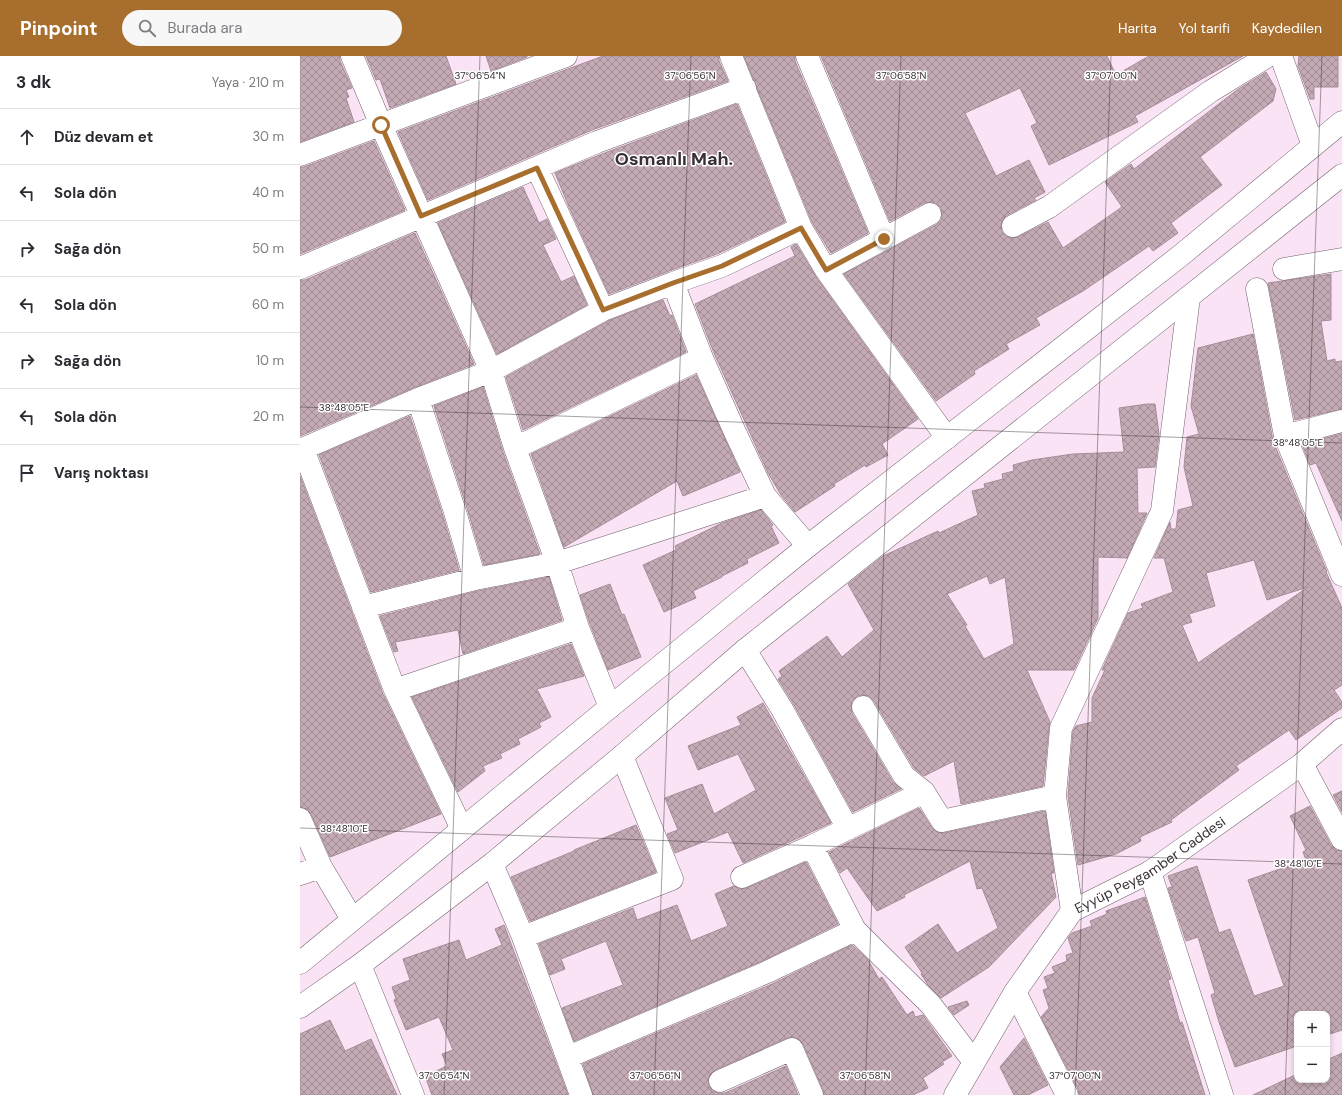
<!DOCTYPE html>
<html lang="tr">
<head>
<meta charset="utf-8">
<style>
  :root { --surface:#fff; --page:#f7f7f7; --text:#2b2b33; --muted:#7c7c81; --line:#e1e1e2; --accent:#a86e2e }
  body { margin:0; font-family:"DM Sans",sans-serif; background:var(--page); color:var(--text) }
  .controls { position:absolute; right:12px; bottom:12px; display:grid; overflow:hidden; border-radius:8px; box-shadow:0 2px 6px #0003 }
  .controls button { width:36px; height:36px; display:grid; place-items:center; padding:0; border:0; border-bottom:1px solid var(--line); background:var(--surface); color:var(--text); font:20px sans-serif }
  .stop { position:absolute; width:12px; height:12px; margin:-9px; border:3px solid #a86e2e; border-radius:50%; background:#fff }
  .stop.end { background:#a86e2e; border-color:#fff; box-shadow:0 1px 4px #0008 }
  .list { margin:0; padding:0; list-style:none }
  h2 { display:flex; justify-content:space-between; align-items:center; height:52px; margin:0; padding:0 16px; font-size:17px }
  h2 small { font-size:13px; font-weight:400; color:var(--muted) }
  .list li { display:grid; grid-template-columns:26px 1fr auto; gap:12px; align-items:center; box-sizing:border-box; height:56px; padding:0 16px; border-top:1px solid var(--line) }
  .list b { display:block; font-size:15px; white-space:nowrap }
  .list em { font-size:13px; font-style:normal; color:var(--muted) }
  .icon { flex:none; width:22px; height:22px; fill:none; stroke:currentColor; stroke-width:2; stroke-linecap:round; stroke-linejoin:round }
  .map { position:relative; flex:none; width:1042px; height:1039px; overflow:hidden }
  header { display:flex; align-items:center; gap:24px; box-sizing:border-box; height:56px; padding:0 20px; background:var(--accent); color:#fff }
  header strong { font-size:19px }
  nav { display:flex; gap:22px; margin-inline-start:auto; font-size:14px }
  .search { width:280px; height:36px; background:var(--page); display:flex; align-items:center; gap:10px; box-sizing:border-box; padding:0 14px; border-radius:22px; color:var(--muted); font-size:15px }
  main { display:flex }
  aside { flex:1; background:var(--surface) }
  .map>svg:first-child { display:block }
  .building { fill:url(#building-cross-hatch); stroke:#a68d98; fill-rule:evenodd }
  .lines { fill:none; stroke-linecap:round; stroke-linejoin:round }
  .street-casing { stroke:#72606f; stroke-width:23 }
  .secondary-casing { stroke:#72606f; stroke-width:23 }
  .street { stroke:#fff; stroke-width:22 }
  .secondary { stroke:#fff; stroke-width:22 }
  .route { stroke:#a86e2e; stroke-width:5 }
  .ticks { fill:none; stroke:#383036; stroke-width:1; stroke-opacity:0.45 }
  .labels { text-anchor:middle; stroke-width:3; stroke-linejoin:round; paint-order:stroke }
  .street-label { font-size:14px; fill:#383036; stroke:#fff }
  .district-label { font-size:18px; font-weight:bold; fill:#383036; stroke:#fff }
  .ticks-label { font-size:10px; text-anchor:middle; fill:#383036; stroke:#fff; stroke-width:3; stroke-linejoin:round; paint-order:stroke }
</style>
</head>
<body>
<header>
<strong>Pinpoint</strong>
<div class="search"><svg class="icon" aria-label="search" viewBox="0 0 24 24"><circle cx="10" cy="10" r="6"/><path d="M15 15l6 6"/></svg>Burada ara</div>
<nav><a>Harita</a><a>Yol tarifi</a><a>Kaydedilen</a></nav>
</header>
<main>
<aside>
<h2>3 dk<small>Yaya · 210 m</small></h2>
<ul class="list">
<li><svg class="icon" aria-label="ahead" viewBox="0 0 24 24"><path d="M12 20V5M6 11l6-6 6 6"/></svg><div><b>Düz devam et</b></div><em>30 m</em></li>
<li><svg class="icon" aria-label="left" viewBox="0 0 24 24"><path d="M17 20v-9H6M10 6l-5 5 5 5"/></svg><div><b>Sola dön</b></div><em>40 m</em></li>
<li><svg class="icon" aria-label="right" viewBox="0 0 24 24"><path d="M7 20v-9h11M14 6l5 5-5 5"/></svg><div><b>Sağa dön</b></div><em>50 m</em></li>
<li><svg class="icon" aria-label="left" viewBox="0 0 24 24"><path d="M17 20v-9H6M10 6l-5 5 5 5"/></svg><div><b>Sola dön</b></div><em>60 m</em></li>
<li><svg class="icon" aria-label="right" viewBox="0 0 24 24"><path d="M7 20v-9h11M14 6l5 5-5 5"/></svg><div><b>Sağa dön</b></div><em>10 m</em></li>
<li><svg class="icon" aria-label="left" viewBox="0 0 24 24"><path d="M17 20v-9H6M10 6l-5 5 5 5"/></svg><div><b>Sola dön</b></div><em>20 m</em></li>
<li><svg class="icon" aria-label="arrive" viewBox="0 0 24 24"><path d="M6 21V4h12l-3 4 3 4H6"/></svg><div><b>Varış noktası</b></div></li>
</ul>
</aside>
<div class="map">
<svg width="1042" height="1039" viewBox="0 0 1042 1039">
  <defs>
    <pattern id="building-cross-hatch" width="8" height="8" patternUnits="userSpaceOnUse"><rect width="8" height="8" fill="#c4aab5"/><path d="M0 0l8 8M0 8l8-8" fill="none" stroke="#a08b94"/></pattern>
  </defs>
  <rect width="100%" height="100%" fill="#f9e3f5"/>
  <path class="building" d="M 0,0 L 40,0 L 40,5 L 52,32 L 46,34 L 49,41 L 46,42 L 54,66 L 0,86 Z
    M 66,0 L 146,0 L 156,28 L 90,52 L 80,23 L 76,24 Z
    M 186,0 L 227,0 L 227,1 L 191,15 Z
    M 303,0 L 419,0 L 419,5 L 428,25 L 292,74 L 128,144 L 98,76 Z
    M 444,0 L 495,0 L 495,5 L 568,177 L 531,197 L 512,166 Z
    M 521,0 L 807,0 L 816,19 L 849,0 L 943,0 L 835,60 L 838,66 L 749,109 L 731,70 L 737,67 L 720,32 L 665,57 L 696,120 L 729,104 L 745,136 L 734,142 L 736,144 L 707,159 L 703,163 L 701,169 L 702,176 L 706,180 L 712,182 L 718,181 L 748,166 L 763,192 L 822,151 L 805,126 L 831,108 L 834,113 L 937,34 L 966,16 L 976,33 L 973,45 L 900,101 L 922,129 L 871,167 L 878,177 L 853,195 L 849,190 L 783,235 L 736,262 L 740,269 L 706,288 L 709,293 L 674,315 L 675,318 L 636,345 L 544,218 L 636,169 L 641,164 L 642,159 L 641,152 L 636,147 L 631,146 L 624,147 L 590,165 Z
    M 999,0 L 1038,0 L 1038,31 L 1014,31 L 1014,43 L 1010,43 L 998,10 Z
    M 437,48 L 485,166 L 417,198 L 369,215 L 309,238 L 269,151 L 255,117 L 302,98 Z
    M 74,85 L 105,154 L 0,198 L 0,111 L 4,111 Z
    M 223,131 L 239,167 L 247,163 L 256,183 L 243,189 L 261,226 L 274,220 L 287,249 L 197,298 L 138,167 Z
    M 115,177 L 174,308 L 113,332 L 0,380 L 0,224 L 5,224 Z
    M 496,188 L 516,221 L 618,363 L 582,388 L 588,399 L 566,411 L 565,409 L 534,428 L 535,430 L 495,456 L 481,439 L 468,417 L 414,297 L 395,248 L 495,200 L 491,191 Z
    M 1031,218 L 1031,264 L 1021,265 L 1027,305 L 1035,303 L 1035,306 L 1042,305 L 1042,353 L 995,364 L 969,231 L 968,227 Z
    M 363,244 L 370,260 L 372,259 L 386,296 L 223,374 L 206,321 L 308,265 Z
    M 953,278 L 973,385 L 1027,516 L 1026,516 L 1042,552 L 1042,629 L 1034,634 L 1042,646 L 1042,652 L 996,684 L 989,674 L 936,710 L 939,714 L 871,764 L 872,766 L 840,781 L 841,785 L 816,798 L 778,809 L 768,740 L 773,675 L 776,670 L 792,666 L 792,642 L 805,614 L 802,614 L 828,557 L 843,552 L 841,548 L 873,536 L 864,502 L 854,502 L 870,466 L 871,473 L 876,473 L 878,454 L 893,450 L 884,411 L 887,381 L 899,378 L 891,350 L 898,292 ZM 954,504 L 967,544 L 1008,531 L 898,607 L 882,569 L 892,566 L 889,558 L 915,550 L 906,517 Z
    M 396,319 L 440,416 L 383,440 L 377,425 L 264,491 L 231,398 Z
    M 183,331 L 203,396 L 240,498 L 184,509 L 167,452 L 134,350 Z
    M 847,348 L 855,348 L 859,378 L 855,411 L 837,412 L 838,457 L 847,457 L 827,502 L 798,501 L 798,562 L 774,614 L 727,614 L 750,666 L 749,671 L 743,730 L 661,748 L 654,705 L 624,720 L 614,712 L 574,645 L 569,640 L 562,639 L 557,640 L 552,645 L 551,651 L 552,657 L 593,726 L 601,733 L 553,756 L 493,647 L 478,623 L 482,620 L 479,615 L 527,580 L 542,601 L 574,574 L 548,528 L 583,500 L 638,475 L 639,477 L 678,459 L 672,435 L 685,432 L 684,428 L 703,423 L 702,418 L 714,415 L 713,409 L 732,404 L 773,398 L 824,396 L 819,352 ZM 687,520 L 690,528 L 705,521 L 714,588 L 684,603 L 665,570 L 667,569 L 647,538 Z
    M 110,360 L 143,460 L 159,514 L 71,536 L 19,399 Z
    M 1042,378 L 1042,465 L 1016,407 L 1010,409 L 1002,388 Z
    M 0,420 L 83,638 L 141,758 L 30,801 L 11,758 L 7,753 L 0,751 Z
    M 461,454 L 473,469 L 471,470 L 479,487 L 447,503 L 448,507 L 422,520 L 422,521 L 393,535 L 396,542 L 364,556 L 343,509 L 376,494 L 375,490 L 422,467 Z
    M 249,521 L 262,564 L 163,598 L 158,574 L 95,586 L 98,595 L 94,596 L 80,560 L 178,535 Z
    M 310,528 L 322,559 L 324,558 L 341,601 L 308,614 L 290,568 L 280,539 Z
    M 271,588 L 284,620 L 237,633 L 251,661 L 239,667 L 241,671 L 218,683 L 220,688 L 200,698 L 202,702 L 183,710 L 185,715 L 158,736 L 112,641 Z
    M 463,647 L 531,767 L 443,807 L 428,776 L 375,797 L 367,778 L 378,774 L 365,742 L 402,728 L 414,758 L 456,734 L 438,698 L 398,714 L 388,690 L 441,669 L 437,661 Z
    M 1042,735 L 1042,756 L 1033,739 Z
    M 1010,750 L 1031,789 L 1036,794 L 1042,795 L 1042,974 L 1027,979 L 1027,958 L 997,958 L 997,990 L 935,1011 L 919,966 L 911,939 L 915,937 L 898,881 L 886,885 L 868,832 L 872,831 L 868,820 L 897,810 L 919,877 L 930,873 L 954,940 L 984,930 L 948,824 L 1006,804 L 1003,796 L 1006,794 L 990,760 Z
    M 619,752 L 632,772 L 637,776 L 644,777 L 745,755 L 754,817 L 751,817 L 756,841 L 689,911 L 641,942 L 628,929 L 621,918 L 622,917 L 605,891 L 638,868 L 657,897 L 698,872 L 682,832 L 677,833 L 670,805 L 604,839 L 605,841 L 577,855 L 547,812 L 540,817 L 529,796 Z
    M 336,769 L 356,816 L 230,865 L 211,821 L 274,795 L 274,794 Z
    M 506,806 L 538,868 L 462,905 L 274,985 L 262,952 L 323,929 L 306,885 L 261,903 L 265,913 L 250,919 L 239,888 L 333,852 L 337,864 L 377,849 L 391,885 L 428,870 L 415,838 L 434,830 L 440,833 L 447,832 Z
    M 845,841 L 871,923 L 868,924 L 880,967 L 882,966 L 905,1039 L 779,1039 L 778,1033 L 741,961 L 749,952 L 743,934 L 748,932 L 744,921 L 755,917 L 752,911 L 767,905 L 766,899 L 773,897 L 768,882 L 772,877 L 792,870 L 790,865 L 807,858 L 806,855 Z
    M 204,869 L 268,1039 L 132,1039 L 125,1020 L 147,1010 L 142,998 L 153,994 L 139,961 L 106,974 L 94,944 L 96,943 L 92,931 L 110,924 L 103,903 L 159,884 L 166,904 L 202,889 L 195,873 Z
    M 552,889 L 568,904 L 579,923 L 582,921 L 607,959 L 613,955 L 615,961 L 623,959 L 652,1000 L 642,1006 L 644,1008 L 623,1022 L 628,1032 L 613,1039 L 524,1039 L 523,1034 L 503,988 L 499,983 L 493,981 L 487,982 L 415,1014 L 410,1018 L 408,1024 L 409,1030 L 412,1035 L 418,1037 L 425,1037 L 486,1010 L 498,1039 L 293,1039 L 283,1008 L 472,928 Z
    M 667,945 L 669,949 L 654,959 L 648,951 Z
    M 30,964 L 45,995 L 71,983 L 97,1039 L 0,1039 L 0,978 Z
    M 724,982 L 748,1029 L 728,1039 L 714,1039 L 700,1011 Z
    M 1042,997 L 1042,1039 L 953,1039 L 997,1018 L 997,1024 L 1027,1024 L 1027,1004 Z"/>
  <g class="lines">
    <defs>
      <path id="street" d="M 52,0 L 81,69 L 191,315 L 215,392 L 257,507 L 278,572 L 310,651
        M 431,0 L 501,172 L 526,214 L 647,382
        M 507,0 L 584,183
        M 981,0 L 1013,90
        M 0,99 L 266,0
        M 237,112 L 303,254
        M 713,170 L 749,151 L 911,35 L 968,0
        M 0,212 L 297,86 L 445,32
        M 984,213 L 1042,203
        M 526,214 L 630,158
        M 373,227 L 402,302 L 434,374 L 465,440 L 508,490
        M 957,233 L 985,380 L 1042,519
        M 118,343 L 155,456 L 175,523
        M 985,380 L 1042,365
        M 215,392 L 402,302
        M 3,393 L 95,634 L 162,773
        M 0,394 L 118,343 L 191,315 L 303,254 L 373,227 L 422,210 L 501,172
        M 63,551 L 175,523 L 257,507 L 465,440
        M 445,594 L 482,653 L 548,773
        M 95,634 L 278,572
        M 563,651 L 604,720 L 624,736 L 642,765 L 755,740
        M 1002,708 L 1042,783
        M 0,763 L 21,811
        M 512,790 L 555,874 L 631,949 L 674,1006
        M 192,808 L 223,881 L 281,1039
        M 850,816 L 922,1039
        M 0,818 L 21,811 L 52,863
        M 442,821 L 512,790 L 624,736
        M 772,855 L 755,740 L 761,672 L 862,455 L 889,241
        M 223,881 L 372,823 L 322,700
        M 60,909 L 113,1039
        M 715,936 L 767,1039
        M 268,1001 L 467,916 L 555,874
        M 420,1025 L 492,993 L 512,1039"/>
      <g id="secondary">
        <path d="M 0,907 L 310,651 L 508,490 L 880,200 L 1042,66"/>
        <path d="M 0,951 L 60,909 L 192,808 L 322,700 L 445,594 L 1042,119"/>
        <path id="s1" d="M 655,1039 L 715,936 L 772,855 L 850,816 L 1002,708 L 1042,673"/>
      </g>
    </defs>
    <use href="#street" class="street-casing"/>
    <use href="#secondary" class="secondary-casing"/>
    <use href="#street" class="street"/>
    <use href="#secondary" class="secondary"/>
  </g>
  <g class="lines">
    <path class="route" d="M 81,69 L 121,160 L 237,112 L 303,254 L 373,227 L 422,210 L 501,172 L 526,214 L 584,183"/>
  </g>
  <path class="ticks" d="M 0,351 L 1042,387M 0,772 L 1042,808M 144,1039 L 180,0M 354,1039 L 391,0M 565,1039 L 601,0M 775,1039 L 811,0M 985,1039 L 1022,0"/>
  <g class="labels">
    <g class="street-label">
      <text dy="5" stroke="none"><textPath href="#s1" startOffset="309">Eyyüp Peygamber Caddesi</textPath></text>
    </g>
    <g class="district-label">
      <text x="374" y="109">Osmanlı Mah.</text>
    </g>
  </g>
  <g class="ticks-label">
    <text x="180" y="23">37°06'54"N</text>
    <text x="390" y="23">37°06'56"N</text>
    <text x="601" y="23">37°06'58"N</text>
    <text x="811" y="23">37°07'00"N</text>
    <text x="44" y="355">38°48'05"E</text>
    <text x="998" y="390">38°48'05"E</text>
    <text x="44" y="776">38°48'10"E</text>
    <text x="998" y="811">38°48'10"E</text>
    <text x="144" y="1023">37°06'54"N</text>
    <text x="355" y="1023">37°06'56"N</text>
    <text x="565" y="1023">37°06'58"N</text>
    <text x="775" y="1023">37°07'00"N</text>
  </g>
</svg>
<div class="controls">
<button>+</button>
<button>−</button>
</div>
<div class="stop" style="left:81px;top:69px"></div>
<div class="stop end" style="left:584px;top:183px"></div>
</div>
</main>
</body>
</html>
